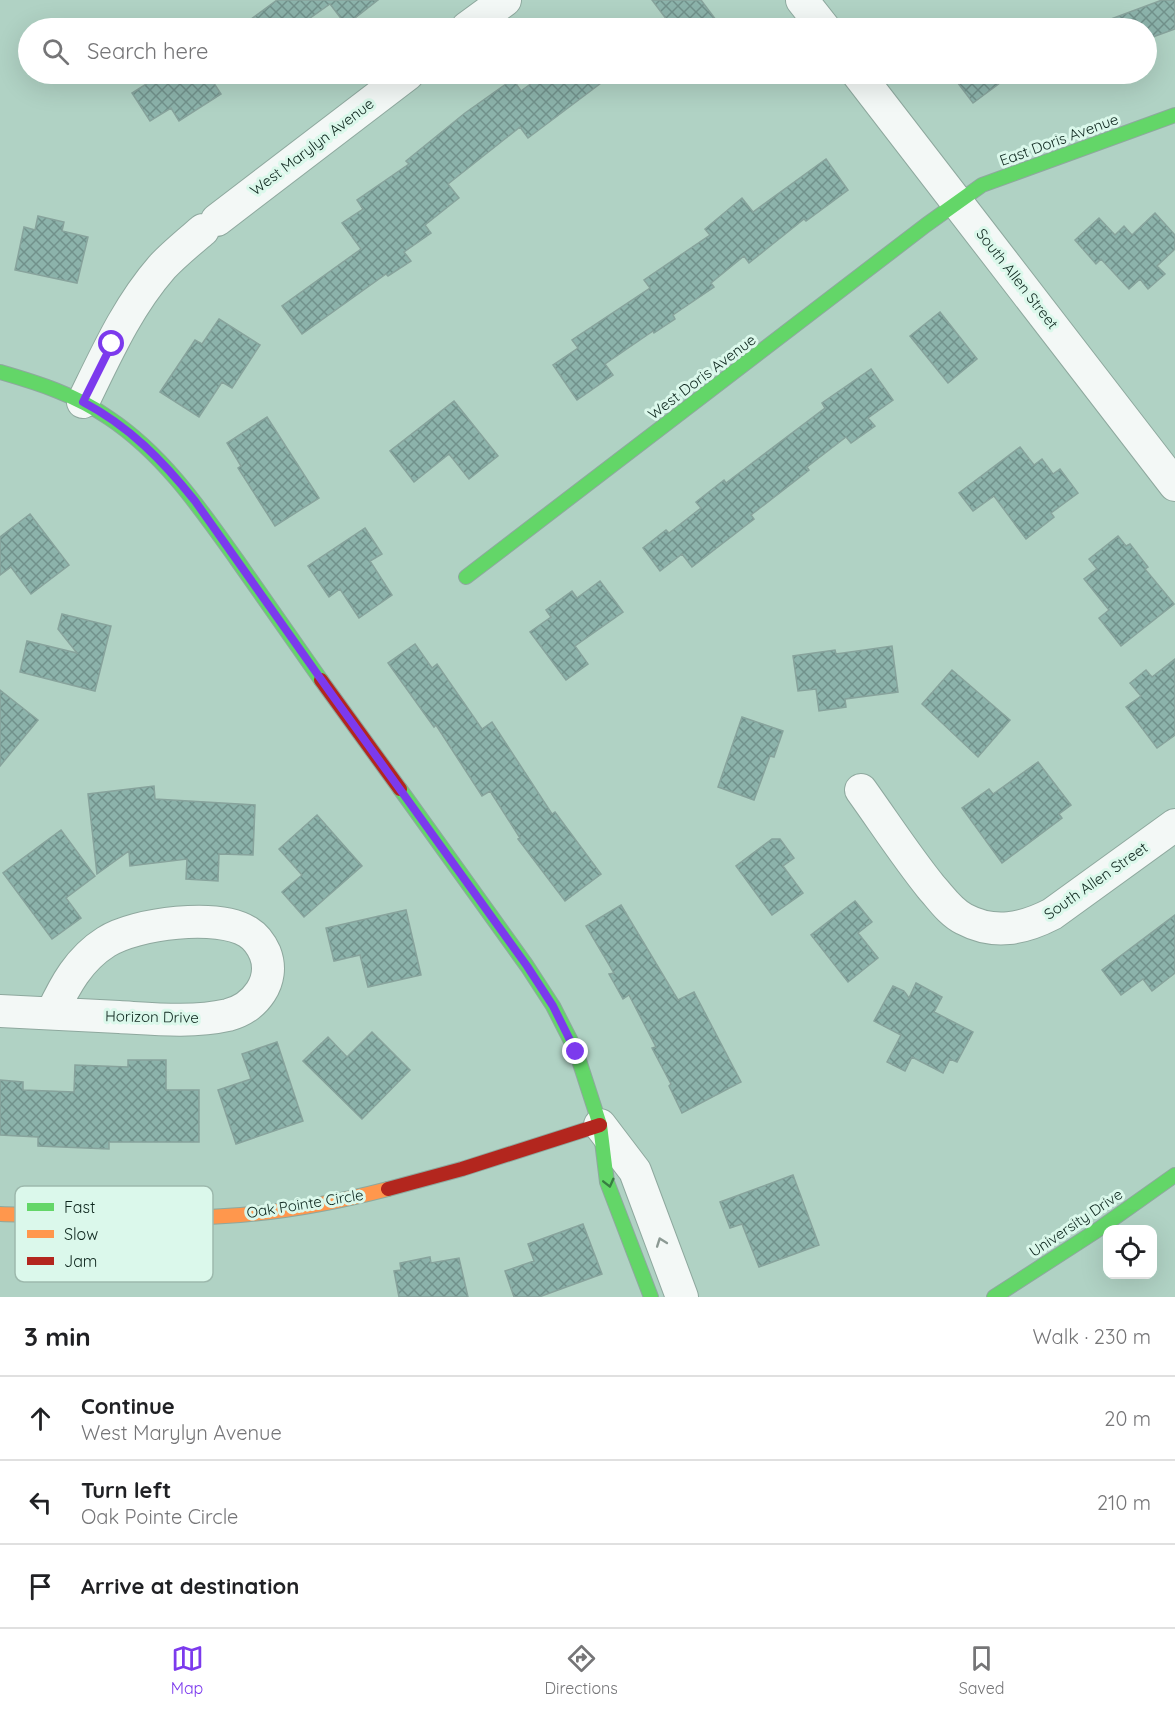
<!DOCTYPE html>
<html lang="en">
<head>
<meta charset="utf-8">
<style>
  :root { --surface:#fff; --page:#f2f2f2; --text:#202124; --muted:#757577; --line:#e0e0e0; --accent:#7c3aed }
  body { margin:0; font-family:Quicksand,sans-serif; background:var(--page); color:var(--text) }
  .controls { position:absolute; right:18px; bottom:18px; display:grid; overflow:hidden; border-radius:12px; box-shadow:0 6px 24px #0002 }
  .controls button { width:54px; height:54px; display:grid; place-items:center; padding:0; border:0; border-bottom:2px solid var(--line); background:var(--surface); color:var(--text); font:30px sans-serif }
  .stop { position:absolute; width:18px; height:18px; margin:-14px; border:4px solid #7c3aed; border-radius:50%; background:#fff }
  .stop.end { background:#7c3aed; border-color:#fff; box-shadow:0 2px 6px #0008 }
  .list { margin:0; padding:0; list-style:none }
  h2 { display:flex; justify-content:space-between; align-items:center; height:78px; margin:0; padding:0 24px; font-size:26px }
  h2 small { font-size:20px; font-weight:400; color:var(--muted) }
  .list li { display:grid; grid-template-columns:39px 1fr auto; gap:18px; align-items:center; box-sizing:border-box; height:84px; padding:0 24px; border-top:2px solid var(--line) }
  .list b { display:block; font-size:22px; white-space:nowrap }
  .list p { margin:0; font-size:20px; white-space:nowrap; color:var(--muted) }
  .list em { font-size:20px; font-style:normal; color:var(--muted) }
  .icon { flex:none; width:33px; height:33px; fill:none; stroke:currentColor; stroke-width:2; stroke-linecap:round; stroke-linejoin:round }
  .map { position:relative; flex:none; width:1175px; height:1297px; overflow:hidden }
  .search { position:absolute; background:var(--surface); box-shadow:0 6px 24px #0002; left:18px; right:18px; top:18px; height:66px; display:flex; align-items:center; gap:15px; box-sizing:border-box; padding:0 21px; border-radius:33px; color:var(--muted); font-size:22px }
  .sheet { height:330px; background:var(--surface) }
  nav { display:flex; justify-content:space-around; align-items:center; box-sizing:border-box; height:84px; border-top:2px solid var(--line); background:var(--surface); font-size:16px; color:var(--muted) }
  nav a { display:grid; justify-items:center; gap:3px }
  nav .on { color:var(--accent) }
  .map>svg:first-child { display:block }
  .building { fill:url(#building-cross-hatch); stroke:#87a39c; stroke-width:1.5 }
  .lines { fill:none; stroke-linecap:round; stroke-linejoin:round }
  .street-casing { stroke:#8ea89e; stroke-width:34 }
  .fast-casing { stroke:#8ea89e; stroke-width:16 }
  .slow-casing { stroke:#8ea89e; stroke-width:16 }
  .jam-casing { stroke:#8ea89e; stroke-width:16 }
  .street { stroke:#f3f8f6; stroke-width:32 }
  .fast { stroke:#63d668; stroke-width:14 }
  .slow { stroke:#ff974d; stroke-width:14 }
  .jam { stroke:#b3261e; stroke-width:14 }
  .oneway { stroke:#387e42 }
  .oneway2 { stroke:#8c9a94 }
  .route { stroke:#7c3aed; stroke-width:8 }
  .labels { text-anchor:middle; stroke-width:6; stroke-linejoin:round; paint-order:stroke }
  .street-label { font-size:15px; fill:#0d261d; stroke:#dbf8eb }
  .key { fill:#dbf8eb; stroke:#9db9ad; stroke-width:1.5 }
  .key-label { font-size:16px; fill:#0d261d }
</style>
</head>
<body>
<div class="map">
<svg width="1175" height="1297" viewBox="0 0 1175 1297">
  <defs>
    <pattern id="building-cross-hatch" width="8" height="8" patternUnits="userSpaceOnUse" patternTransform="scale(1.5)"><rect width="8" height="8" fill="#8cb3ab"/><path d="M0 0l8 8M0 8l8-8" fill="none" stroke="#71918b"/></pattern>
  </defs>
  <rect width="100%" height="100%" fill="#b0d2c4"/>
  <path class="building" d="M 277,0 L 378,0 L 346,25 L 330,4 L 296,28 L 239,28 Z
    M 652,0 L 701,0 L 722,28 L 673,28 Z
    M 1162,0 L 1175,0 L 1175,29 L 1150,38 L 1147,28 L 1092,28 L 1092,26 Z
    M 162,74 L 208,74 L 221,94 L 179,121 L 171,108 L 150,121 L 132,93 Z
    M 544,74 L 613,74 L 528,138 L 520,127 L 448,184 L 459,198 L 425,225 L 431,233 L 404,252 L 411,261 L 388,276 L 386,274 L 302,334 L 282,306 L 361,249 L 342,223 L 363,209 L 357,200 L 409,164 L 406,161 L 465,113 L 513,79 L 521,91 Z
    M 951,74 L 1012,74 L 973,103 Z
    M 826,159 L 848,190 L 806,221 L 804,219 L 749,263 L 744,256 L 711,283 L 714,287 L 673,315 L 675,319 L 654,333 L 653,331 L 605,364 L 613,375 L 577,400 L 553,365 L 578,348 L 572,340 L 650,288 L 644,280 L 710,235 L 705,229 L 742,198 L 753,212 Z
    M 1155,213 L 1175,235 L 1175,249 L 1157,266 L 1165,274 L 1148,289 L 1140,279 L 1129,289 L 1101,259 L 1096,264 L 1075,240 L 1099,218 L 1115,235 L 1124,226 L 1132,235 Z
    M 38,216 L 64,222 L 62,231 L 88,237 L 77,283 L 15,270 L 24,227 L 35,230 Z
    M 940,312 L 977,359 L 948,383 L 910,336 Z
    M 219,319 L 260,345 L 232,388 L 222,382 L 199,417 L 160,392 L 195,340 L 202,344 Z
    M 871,369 L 893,400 L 868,418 L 875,426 L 851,443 L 846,437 L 807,467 L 809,470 L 751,515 L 754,519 L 692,567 L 682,554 L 660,571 L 643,548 L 666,530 L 669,533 L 701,508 L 696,502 L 724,480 L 726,483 L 825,408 L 822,403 Z
    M 454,401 L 498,456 L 469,479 L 449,454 L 414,482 L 390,451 Z
    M 267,417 L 319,498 L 275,526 L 238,468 L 241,466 L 227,443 Z
    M 1020,447 L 1034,465 L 1042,459 L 1053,474 L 1060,469 L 1078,493 L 1051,513 L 1054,517 L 1026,539 L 994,496 L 973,511 L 959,493 Z
    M 30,514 L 69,565 L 31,594 L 11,567 L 0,575 L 0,537 Z
    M 365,528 L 382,554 L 370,561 L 392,595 L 359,618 L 340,589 L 329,597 L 308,566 Z
    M 1118,536 L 1126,546 L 1130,544 L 1148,567 L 1145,569 L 1174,604 L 1121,646 L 1099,618 L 1109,610 L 1084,579 L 1097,569 L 1089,559 Z
    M 600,581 L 623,612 L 575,646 L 588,664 L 566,680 L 530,632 L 551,617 L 546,610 L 572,591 L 577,598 Z
    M 62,614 L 111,626 L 95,691 L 20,672 L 27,641 L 77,653 L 58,629 Z
    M 415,644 L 432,668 L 437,664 L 482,729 L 492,722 L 552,814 L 555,812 L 601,874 L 565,901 L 518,839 L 520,838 L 490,791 L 482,796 L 436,725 L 434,727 L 388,663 Z
    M 892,646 L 898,692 L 845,699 L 846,707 L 819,711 L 816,689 L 798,691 L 793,656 L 835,650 L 836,654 Z
    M 1175,659 L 1175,735 L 1157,748 L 1126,707 L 1141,696 L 1130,683 L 1146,670 L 1152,677 Z
    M 952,670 L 1010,720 L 978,757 L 922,704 Z
    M 0,690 L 38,720 L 0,766 Z
    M 742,717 L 783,731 L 774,757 L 770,756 L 754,800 L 718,787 Z
    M 1038,762 L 1071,805 L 1059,814 L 1062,818 L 1002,863 L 962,808 L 989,789 L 993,794 Z
    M 154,786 L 155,799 L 255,805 L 253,855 L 219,854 L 218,881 L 186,879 L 187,859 L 130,866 L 129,851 L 97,874 L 88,794 Z
    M 317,815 L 362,866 L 304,917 L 282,892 L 302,875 L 279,849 Z
    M 61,830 L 95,876 L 66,898 L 81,918 L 52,939 L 3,873 Z
    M 772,839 L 780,839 L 794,858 L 783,866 L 803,893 L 772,915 L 736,866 Z
    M 855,901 L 872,922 L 858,933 L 878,958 L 848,982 L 811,935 Z
    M 621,905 L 678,1000 L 694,992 L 741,1082 L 682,1113 L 669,1086 L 671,1084 L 652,1048 L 656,1047 L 629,995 L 623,999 L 609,974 L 614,973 L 586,926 Z
    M 406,910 L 421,975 L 368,987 L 360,955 L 334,961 L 326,928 Z
    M 1175,915 L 1175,973 L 1152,991 L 1143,979 L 1121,995 L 1102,970 Z
    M 916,983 L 942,997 L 934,1012 L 973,1032 L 957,1062 L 950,1059 L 943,1073 L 912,1057 L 905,1071 L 887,1062 L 901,1035 L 874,1021 L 893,986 L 904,991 L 909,998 Z
    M 372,1032 L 410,1070 L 362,1119 L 303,1061 L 328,1037 L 347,1057 Z
    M 277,1042 L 303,1121 L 236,1144 L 218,1090 L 251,1079 L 242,1054 Z
    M 128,1060 L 166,1060 L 166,1090 L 199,1090 L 199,1142 L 109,1142 L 109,1149 L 38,1146 L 38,1137 L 0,1135 L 0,1080 L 23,1082 L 23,1090 L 74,1092 L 75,1065 L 128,1067 Z
    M 793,1175 L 819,1245 L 759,1267 L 742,1224 L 730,1228 L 720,1202 Z
    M 583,1224 L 602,1274 L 539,1297 L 514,1297 L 505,1271 L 534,1261 L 528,1244 Z
    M 430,1257 L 431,1263 L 459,1258 L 468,1297 L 399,1297 L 394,1271 L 401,1270 L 400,1263 Z"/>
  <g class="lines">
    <defs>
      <path id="street" d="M 802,0 L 824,28
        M 467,28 L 505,0
        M 858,74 L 1175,485
        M 217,220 L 408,74
        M 83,402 C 106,355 127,307 162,267 C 174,254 189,242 203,230
        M 861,790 C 884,822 906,856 931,887 C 941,898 950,912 964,919 C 994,935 1023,929 1052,914 L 1175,825
        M 0,1011 C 40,1013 79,1015 119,1017 C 154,1019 193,1023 228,1015 C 255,1008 276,981 265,953 C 261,944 256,937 248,932 C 218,913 136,923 106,942 C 79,959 65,985 52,1013
        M 600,1125 L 635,1171 L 682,1297"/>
      <path id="fast" d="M 0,372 C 38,383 76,395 109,418 C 163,454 200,508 237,560 C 265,600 293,640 321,680
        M 466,577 L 926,225 L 982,185 L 1175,115
        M 400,789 L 527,966 L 553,1006 L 576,1051 L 600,1125 L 607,1182 L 651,1297
        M 994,1297 L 1096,1231 L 1175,1175"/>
      <path id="slow" d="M 0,1214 C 75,1216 150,1221 225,1216 C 280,1213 334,1203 388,1189"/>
      <path id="jam" d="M 321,680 L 400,789
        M 388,1189 L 462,1169 L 600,1125"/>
    </defs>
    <use href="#street" class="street-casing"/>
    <use href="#fast" class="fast-casing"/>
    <use href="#slow" class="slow-casing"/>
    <use href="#jam" class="jam-casing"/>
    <use href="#street" class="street"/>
    <use href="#fast" class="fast"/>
    <use href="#slow" class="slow"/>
    <use href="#jam" class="jam"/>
  </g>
  <defs><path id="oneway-chevron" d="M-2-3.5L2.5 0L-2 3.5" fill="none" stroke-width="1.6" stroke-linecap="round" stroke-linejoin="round" transform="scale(1.5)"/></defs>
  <use class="oneway" href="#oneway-chevron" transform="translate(609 1183) rotate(76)"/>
  <use class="oneway2" href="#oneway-chevron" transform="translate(661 1242) rotate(-110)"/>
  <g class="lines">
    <path class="route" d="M 112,344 L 83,402 C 129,426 163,461 195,501 L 330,692 L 527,966 L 553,1006 L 576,1052"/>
  </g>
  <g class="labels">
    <g class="street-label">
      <text transform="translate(1059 140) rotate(-20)" y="5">East Doris Avenue</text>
      <text transform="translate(312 147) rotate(-37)" y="5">West Marylyn Avenue</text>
      <text transform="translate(1017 279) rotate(52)" y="5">South Allen Street</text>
      <text transform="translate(702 377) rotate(-37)" y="5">West Doris Avenue</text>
      <text transform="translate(1096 881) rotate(-35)" y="5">South Allen Street</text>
      <text transform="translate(152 1017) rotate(1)" y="5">Horizon Drive</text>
      <text transform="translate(305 1204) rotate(-9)" y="5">Oak Pointe Circle</text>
      <text transform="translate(1076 1223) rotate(-34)" y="5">University Drive</text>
    </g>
  </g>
  <rect x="15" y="1186" width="198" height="96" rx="9" class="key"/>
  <rect x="27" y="1203" width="27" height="8" fill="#63d668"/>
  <rect x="27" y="1230" width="27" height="8" fill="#ff974d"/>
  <rect x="27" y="1257" width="27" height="8" fill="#b3261e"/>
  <g class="key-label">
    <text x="64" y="1213">Fast</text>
    <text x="64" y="1240">Slow</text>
    <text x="64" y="1267">Jam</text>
  </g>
</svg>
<div class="controls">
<button><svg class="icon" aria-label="locate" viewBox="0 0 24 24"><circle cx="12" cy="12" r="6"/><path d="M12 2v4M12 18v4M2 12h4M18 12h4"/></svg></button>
</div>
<div class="stop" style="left:112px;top:344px"></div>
<div class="stop end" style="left:576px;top:1052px"></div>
<div class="search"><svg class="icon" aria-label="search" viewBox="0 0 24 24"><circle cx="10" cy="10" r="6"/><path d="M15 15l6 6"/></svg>Search here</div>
</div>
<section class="sheet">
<h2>3 min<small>Walk · 230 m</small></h2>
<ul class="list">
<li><svg class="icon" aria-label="ahead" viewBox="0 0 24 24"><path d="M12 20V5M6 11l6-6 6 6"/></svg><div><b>Continue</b><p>West Marylyn Avenue</p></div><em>20 m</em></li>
<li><svg class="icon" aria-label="left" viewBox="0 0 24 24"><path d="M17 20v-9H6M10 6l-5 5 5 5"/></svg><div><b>Turn left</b><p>Oak Pointe Circle</p></div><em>210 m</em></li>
<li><svg class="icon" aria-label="arrive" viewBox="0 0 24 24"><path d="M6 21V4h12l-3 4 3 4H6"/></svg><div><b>Arrive at destination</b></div></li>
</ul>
</section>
<nav>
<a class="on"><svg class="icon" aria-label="map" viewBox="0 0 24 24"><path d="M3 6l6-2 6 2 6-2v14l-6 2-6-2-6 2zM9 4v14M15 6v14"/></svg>Map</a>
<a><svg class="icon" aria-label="directions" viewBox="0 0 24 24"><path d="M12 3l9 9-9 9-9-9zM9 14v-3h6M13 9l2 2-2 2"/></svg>Directions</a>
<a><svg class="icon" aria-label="saved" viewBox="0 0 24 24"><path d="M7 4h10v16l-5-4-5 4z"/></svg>Saved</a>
</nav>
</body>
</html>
